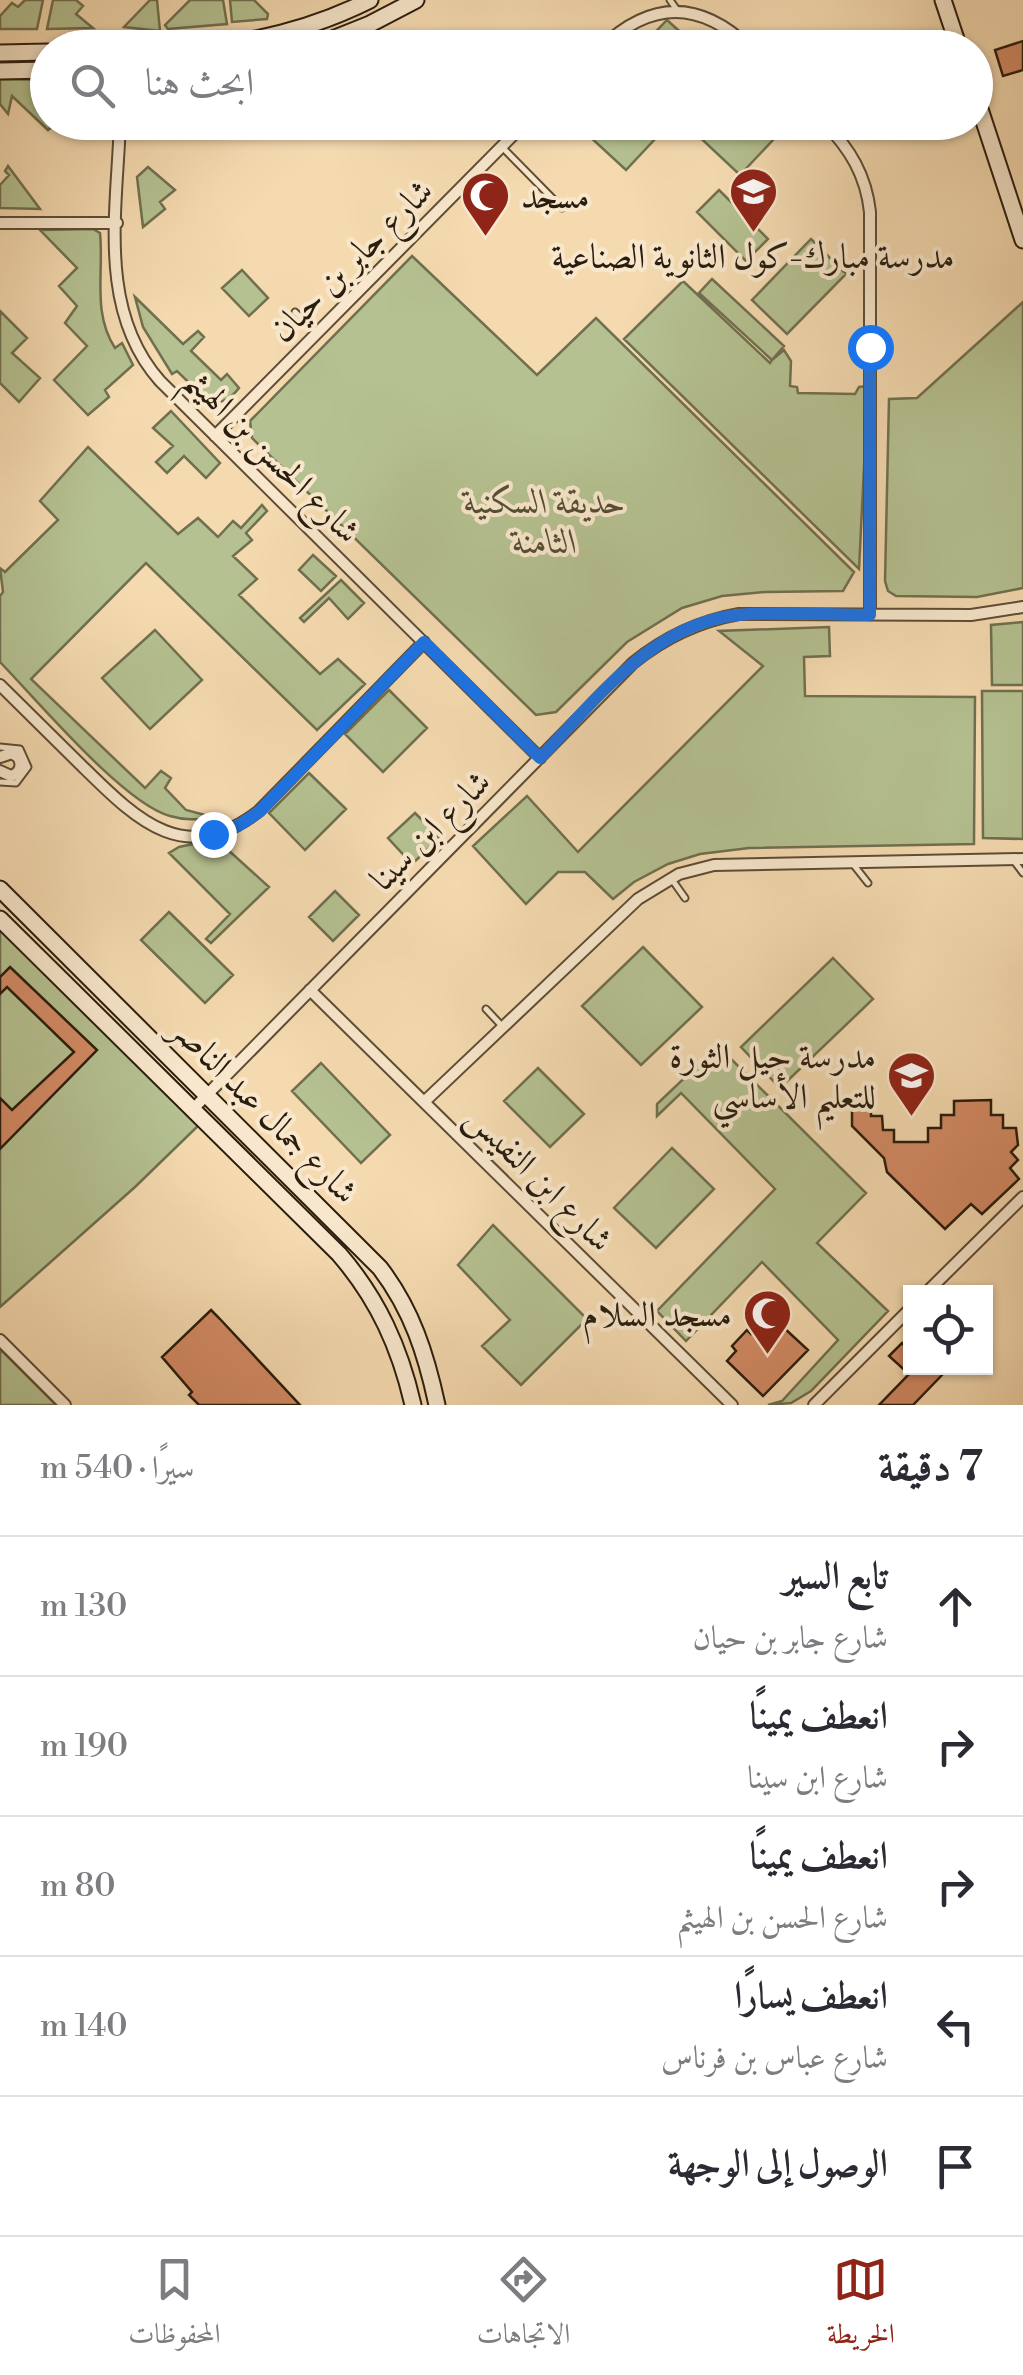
<!DOCTYPE html>
<html lang="ar">
<head>
<meta charset="utf-8">
<style>
  :root { --surface:#fff; --page:#f2f2f3; --text:#2b2b33; --muted:#7c7c81; --line:#e1e1e2; --accent:#8f2418 }
  body { margin:0; font-family:"Libre Bodoni",Amiri,serif; background:var(--page); color:var(--text); direction:rtl }
  .controls { position:absolute; right:30px; bottom:30px; display:grid; overflow:hidden; border-radius:0px; box-shadow:0 2px 8px #0004 }
  .controls button { width:90px; height:90px; display:grid; place-items:center; padding:0; border:0; border-bottom:2px solid var(--line); background:var(--surface); color:var(--text); font:50px sans-serif }
  .stop { position:absolute; width:30px; height:30px; margin:-22px; border:8px solid #1a73e8; border-radius:50%; background:#fff }
  .stop.end { background:#1a73e8; border-color:#fff; box-shadow:0 2px 10px #0008 }
  .list { margin:0; padding:0; list-style:none }
  h2 { display:flex; justify-content:space-between; align-items:center; height:130px; margin:0; padding:0 40px; font-size:42px }
  h2 small { font-size:32px; font-weight:400; color:var(--muted) }
  .list li { display:grid; grid-template-columns:65px 1fr auto; gap:30px; align-items:center; box-sizing:border-box; height:140px; padding:0 40px; border-top:2px solid var(--line) }
  .list b { display:block; font-size:38px; white-space:nowrap }
  .list p { margin:0; font-size:32px; white-space:nowrap; color:var(--muted) }
  .list em { font-size:32px; font-style:normal; color:var(--muted) }
  .icon { flex:none; width:55px; height:55px; fill:none; stroke:currentColor; stroke-width:2; stroke-linecap:round; stroke-linejoin:round }
  .map { position:relative; flex:none; width:1023px; height:1405px; overflow:hidden; direction:ltr }
  .search { position:absolute; background:var(--surface); box-shadow:0 2px 8px #0004; left:30px; right:30px; top:30px; height:110px; display:flex; align-items:center; gap:25px; box-sizing:border-box; padding:0 35px; border-radius:55px; color:var(--muted); font-size:38px }
  .sheet { height:830px; background:var(--surface) }
  nav { display:flex; justify-content:space-around; align-items:center; box-sizing:border-box; height:140px; border-top:2px solid var(--line); background:var(--surface); font-size:28px; color:var(--muted) }
  nav a { display:grid; justify-items:center; gap:5px }
  nav .on { color:var(--accent) }
  .map>svg:first-child { display:block }
  .green { fill:#b5c191; stroke:#706f4f; stroke-width:2.5 }
  .building { fill:#d38b65; stroke:#2a1d0d; stroke-width:2.5 }
  .lines { fill:none; stroke-linecap:round; stroke-linejoin:round }
  .lane-casing { stroke:#5d4c36; stroke-width:9 }
  .street-casing { stroke:#5d4c36; stroke-width:14 }
  .secondary-casing { stroke:#2a1d0d; stroke-width:19 }
  .lane { stroke:#f8e7cc; stroke-width:5 }
  .street { stroke:#f8e7cc; stroke-width:10 }
  .secondary { stroke:#f8e7cc; stroke-width:15 }
  .route { stroke:#1a73e8; stroke-width:12 }
  .labels { text-anchor:middle; stroke-width:8; stroke-linejoin:round; paint-order:stroke }
  .poi-label { font-size:35px; fill:#2a1d0d; stroke:#f8e7cc; text-anchor:end }
  .street-label { font-size:35px; fill:#2a1d0d; stroke:#f8e7cc }
  .park-label { font-size:35px; font-style:italic; fill:#544e35; stroke:#f8e7cc }
</style>
</head>
<body>
<div class="map">
<svg width="1023" height="1405" viewBox="0 0 1023 1405">
  <rect width="100%" height="100%" fill="#f5dab0"/>
  <filter id="stains"><feTurbulence type="fractalNoise" baseFrequency=".002" numOctaves="4"/><feColorMatrix values="0 0 0 0 .2 0 0 0 0 .09 0 0 0 0 .02 0 0 0 .5 -.17"/></filter>
  <radialGradient id="worn" r=".72"><stop offset=".6" stop-color="#630" stop-opacity="0"/><stop offset="1" stop-color="#630" stop-opacity=".3"/></radialGradient>
  <path class="green" d="M 25,0 L 43,0 L 37,29 L 0,29 L 0,16 L 12,3 L 18,7 Z
    M 53,0 L 76,0 L 83,6 L 76,14 L 93,28 L 47,29 Z
    M 150,0 L 157,0 L 160,31 L 124,27 Z
    M 190,0 L 223,0 L 227,24 L 168,29 L 165,25 Z
    M 230,0 L 254,0 L 268,14 L 267,19 L 232,22 Z
    M 667,20 L 697,47 L 641,47 Z
    M 0,79 L 47,80 L 48,122 L 57,123 L 48,130 L 12,96 L 8,114 L 0,104 Z
    M 575,123 L 670,123 L 626,170 Z
    M 699,123 L 699,122 L 789,123 L 740,175 L 692,130 Z
    M 8,166 L 40,209 L 0,208 L 0,185 L 9,175 L 5,171 Z
    M 148,167 L 175,190 L 160,202 L 165,209 L 143,227 L 137,177 Z
    M 719,190 L 768,239 L 746,261 L 697,212 Z
    M 93,229 L 100,233 C 104,272 92,313 115,348 L 122,343 L 133,365 L 105,390 L 109,397 L 88,415 L 54,380 L 87,346 L 65,323 L 77,306 L 59,286 L 77,268 L 40,230 Z
    M 811,239 L 846,274 L 787,334 L 752,300 Z
    M 412,256 L 537,375 L 596,318 L 854,572 L 843,591 L 765,592 L 722,596 L 682,608 L 627,642 L 556,712 L 536,715 L 252,438 L 250,421 Z
    M 242,270 L 268,298 L 249,316 L 222,288 Z
    M 712,279 L 784,346 L 772,360 L 784,350 L 791,361 L 790,386 L 797,387 L 798,393 L 855,394 L 859,387 L 868,386 L 859,569 L 624,339 L 683,281 L 770,363 L 772,360 L 699,293 Z
    M 135,297 L 183,344 L 198,331 L 204,337 L 191,351 L 221,380 L 227,374 L 239,388 C 231,398 224,403 210,403 L 177,371 L 172,374 L 143,327 Z
    M 1023,302 L 1023,588 L 977,597 L 896,596 L 888,591 L 885,581 L 889,399 L 917,398 Z
    M 0,311 L 27,338 L 12,353 L 40,378 L 19,402 L 0,383 Z
    M 171,411 L 220,463 L 206,478 L 184,456 L 167,473 L 156,462 L 173,446 L 153,428 Z
    M 88,447 L 178,534 L 198,518 L 218,537 L 233,521 L 241,528 L 262,505 L 267,511 L 246,533 L 252,540 L 233,556 L 257,579 L 239,595 L 320,674 L 338,659 L 365,684 L 317,730 L 146,563 L 31,679 L 145,788 L 161,771 L 171,778 L 165,788 L 186,810 L 216,818 C 201,819 186,821 170,816 C 123,803 38,701 0,662 L 0,596 L 3,592 L 0,568 L 5,572 L 58,520 L 40,501 Z
    M 313,555 L 336,576 L 321,591 L 299,570 Z
    M 341,580 L 364,603 L 348,619 L 329,598 L 304,622 L 300,618 Z
    M 1023,622 L 1023,685 L 992,685 L 991,625 Z
    M 829,627 L 830,656 L 804,657 L 805,696 L 975,697 L 974,844 L 749,848 L 700,854 L 668,864 L 634,882 L 613,899 L 585,872 L 558,872 L 526,904 L 473,846 L 527,796 L 578,852 L 763,666 L 719,631 Z
    M 155,630 L 202,680 L 150,729 L 102,678 Z
    M 389,690 L 427,728 L 383,772 L 345,734 Z
    M 982,691 L 1023,691 L 1023,839 L 983,838 Z
    M 309,773 L 346,809 L 305,850 L 269,813 Z
    M 415,813 L 440,838 L 412,864 L 388,838 Z
    M 216,839 L 269,887 L 211,943 L 206,939 L 230,914 L 169,853 L 179,847 Z
    M 335,891 L 359,915 L 333,941 L 309,917 Z
    M 169,912 L 233,975 L 205,1003 L 141,940 Z
    M 0,927 L 200,1124 L 135,1187 L 0,1307 Z
    M 643,947 L 702,1007 L 641,1065 L 582,1006 Z
    M 833,958 L 873,999 L 780,1088 L 741,1047 Z
    M 718,1046 L 866,1193 L 817,1243 L 888,1311 L 811,1391 L 791,1403 L 768,1405 L 782,1401 L 838,1340 L 762,1262 L 686,1341 L 657,1311 L 775,1189 L 681,1093 L 657,1116 L 657,1104 Z
    M 321,1063 L 390,1135 L 361,1163 L 292,1091 Z
    M 538,1068 L 584,1114 L 550,1147 L 504,1101 Z
    M 672,1148 L 714,1189 L 656,1248 L 614,1208 Z
    M 493,1225 L 587,1319 L 521,1385 L 482,1346 L 510,1320 L 458,1265 Z
    M 0,1349 L 56,1405 L 0,1405 Z"/>
  <path class="building" d="M 1023,41 L 1023,70 L 1003,76 L 995,50 Z
    M 10,967 L 97,1050 L 0,1149 L 0,1098 L 12,1110 L 74,1052 L 7,987 L 0,994 L 0,977 Z
    M 991,1100 L 991,1115 L 1003,1115 L 1003,1128 L 1016,1128 L 1018,1145 L 1011,1152 L 1018,1160 L 1010,1168 L 1019,1179 L 982,1214 L 971,1204 L 945,1229 L 887,1172 L 884,1158 L 852,1126 L 852,1102 L 871,1102 L 871,1116 L 882,1116 L 883,1130 L 894,1130 L 894,1142 L 928,1142 L 928,1128 L 941,1128 L 941,1115 L 954,1115 L 954,1101 Z
    M 211,1310 L 220,1319 L 300,1405 L 199,1405 L 189,1395 L 192,1392 L 162,1357 Z
    M 770,1315 L 808,1350 L 763,1396 L 727,1361 L 736,1351 L 732,1346 L 747,1330 L 751,1334 Z
    M 902,1343 L 910,1352 L 910,1368 L 935,1368 L 943,1374 L 913,1405 L 879,1405 L 909,1374 L 889,1356 Z"/>
  <g class="lines">
    <defs>
      <path id="lane" d="M 670,0 L 677,10
        M 502,147 L 562,208
        M 295,312 L 315,331
        M 0,747 L 20,749 L 28,767 L 16,783 L 0,782
        M 1014,861 L 1023,873
        M 853,864 L 868,883
        M 673,881 L 685,898
        M 486,1009 L 501,1025"/>
      <path id="street" d="M 601,48 C 651,0 700,0 750,48
        M 120,122 C 117,210 97,310 160,381 L 540,758
        M 824,122 C 850,149 866,175 870,212 L 870,615
        M 0,223 L 117,223
        M 215,436 L 526,122
        M 0,685 C 27,712 55,739 82,766 C 136,819 184,869 259,811 L 424,642
        M 0,757 L 12,753 L 18,757 C 23,765 20,773 11,776 L 0,771
        M 310,990 L 732,1405
        M 424,1102 L 638,899 L 679,874 L 714,865 L 1023,859
        M 193,1109 L 633,663 C 665,637 699,621 739,614 L 971,615 L 1023,607
        M 927,1292 L 1023,1197
        M 0,1340 L 65,1405
        M 814,1405 L 910,1309"/>
      <path id="secondary" d="M 943,0 L 959,48
        M 186,48 C 250,44 312,29 370,0
        M 310,48 L 370,24 L 416,0
        M 0,53 L 48,52
        M 0,71 L 48,70
        M 976,97 L 1023,240
        M 0,889 L 380,1268 C 412,1310 426,1354 437,1405
        M 0,919 L 339,1254 C 378,1299 400,1348 413,1405"/>
    </defs>
    <use href="#lane" class="lane-casing"/>
    <use href="#street" class="street-casing"/>
    <use href="#secondary" class="secondary-casing"/>
    <use href="#lane" class="lane"/>
    <use href="#street" class="street"/>
    <use href="#secondary" class="secondary"/>
  </g>
  <g class="lines">
    <path class="route" d="M 213,834 L 238,826 L 259,812 L 424,642 L 540,758 C 595,701 653,623 738,615 C 781,611 827,615 870,615 L 870,347"/>
  </g>
  <defs>
    <symbol id="school-pin" viewBox="-11 -11 22 30"><path d="M0 17L-7.5 6A9.5 9.5 0 1 1 7.5 6Z" fill="#8f2418" stroke="#f8e7cc"/><path d="M0-5L7-2L0 1L-7-2ZM-4 1L0 2.5L4 1V4Q0 6-4 4Z" fill="#fff"/></symbol>
    <symbol id="mosque-pin" viewBox="-11 -11 22 30"><path d="M0 17L-7.5 6A9.5 9.5 0 1 1 7.5 6Z" fill="#8f2418" stroke="#f8e7cc"/><path d="M3.5-4.9A6 6 0 1 0 3.5 4.9A5 5 0 1 1 3.5-4.9Z" fill="#fff"/></symbol>
  </defs>
  <g fill-rule="evenodd">
    <use href="#school-pin" x="726" y="164" width="55" height="75"/>
    <use href="#mosque-pin" x="458" y="168" width="55" height="75"/>
    <use href="#school-pin" x="884" y="1048" width="55" height="75"/>
    <use href="#mosque-pin" x="740" y="1286" width="55" height="75"/>
  </g>
  <g class="labels">
    <g class="poi-label">
      <text x="521" y="208" text-anchor="start">مسجد</text>
      <text x="753" y="268" text-anchor="middle">مدرسة مبارك-كول الثانوية الصناعية</text>
      <text x="876" y="1068">مدرسة جيل الثورة<tspan x="876" dy="40">للتعليم الأساسي</tspan></text>
      <text x="732" y="1326">مسجد السلام</text>
    </g>
    <g class="street-label">
      <text transform="translate(351 260) rotate(-45)" y="12">شارع جابر بن حيان</text>
      <text transform="translate(273 455) rotate(45)" y="12">شارع الحسن بن الهيثم</text>
      <text transform="translate(430 830) rotate(-45)" y="12">شارع ابن سينا</text>
      <text transform="translate(265 1110) rotate(45)" y="12">شارع جمال عبد الناصر</text>
      <text transform="translate(540 1178) rotate(45)" y="12">شارع ابن النفيس</text>
    </g>
    <g class="park-label">
      <text x="545" y="513">حديقة السكنية<tspan x="545" dy="40">الثامنة</tspan></text>
    </g>
  </g>
  <rect width="100%" height="100%" filter="url(#stains)"/>
  <rect width="100%" height="100%" fill="url(#worn)"/>
</svg>
<div class="controls">
<button><svg class="icon" aria-label="locate" viewBox="0 0 24 24"><circle cx="12" cy="12" r="6"/><path d="M12 2v4M12 18v4M2 12h4M18 12h4"/></svg></button>
</div>
<div class="stop" style="left:870px;top:347px"></div>
<div class="stop end" style="left:213px;top:834px"></div>
<div class="search"><svg class="icon" aria-label="search" viewBox="0 0 24 24"><circle cx="10" cy="10" r="6"/><path d="M15 15l6 6"/></svg>ابحث هنا</div>
</div>
<section class="sheet">
<h2>7 دقيقة<small>سيرًا · 540 m</small></h2>
<ul class="list">
<li><svg class="icon" aria-label="ahead" viewBox="0 0 24 24"><path d="M12 20V5M6 11l6-6 6 6"/></svg><div><b>تابع السير</b><p>شارع جابر بن حيان</p></div><em>130 m</em></li>
<li><svg class="icon" aria-label="right" viewBox="0 0 24 24"><path d="M7 20v-9h11M14 6l5 5-5 5"/></svg><div><b>انعطف يمينًا</b><p>شارع ابن سينا</p></div><em>190 m</em></li>
<li><svg class="icon" aria-label="right" viewBox="0 0 24 24"><path d="M7 20v-9h11M14 6l5 5-5 5"/></svg><div><b>انعطف يمينًا</b><p>شارع الحسن بن الهيثم</p></div><em>80 m</em></li>
<li><svg class="icon" aria-label="left" viewBox="0 0 24 24"><path d="M17 20v-9H6M10 6l-5 5 5 5"/></svg><div><b>انعطف يسارًا</b><p>شارع عباس بن فرناس</p></div><em>140 m</em></li>
<li><svg class="icon" aria-label="arrive" viewBox="0 0 24 24"><path d="M6 21V4h12l-3 4 3 4H6"/></svg><div><b>الوصول إلى الوجهة</b></div></li>
</ul>
</section>
<nav>
<a class="on"><svg class="icon" aria-label="map" viewBox="0 0 24 24"><path d="M3 6l6-2 6 2 6-2v14l-6 2-6-2-6 2zM9 4v14M15 6v14"/></svg>الخريطة</a>
<a><svg class="icon" aria-label="directions" viewBox="0 0 24 24"><path d="M12 3l9 9-9 9-9-9zM9 14v-3h6M13 9l2 2-2 2"/></svg>الاتجاهات</a>
<a><svg class="icon" aria-label="saved" viewBox="0 0 24 24"><path d="M7 4h10v16l-5-4-5 4z"/></svg>المحفوظات</a>
</nav>
</body>
</html>
